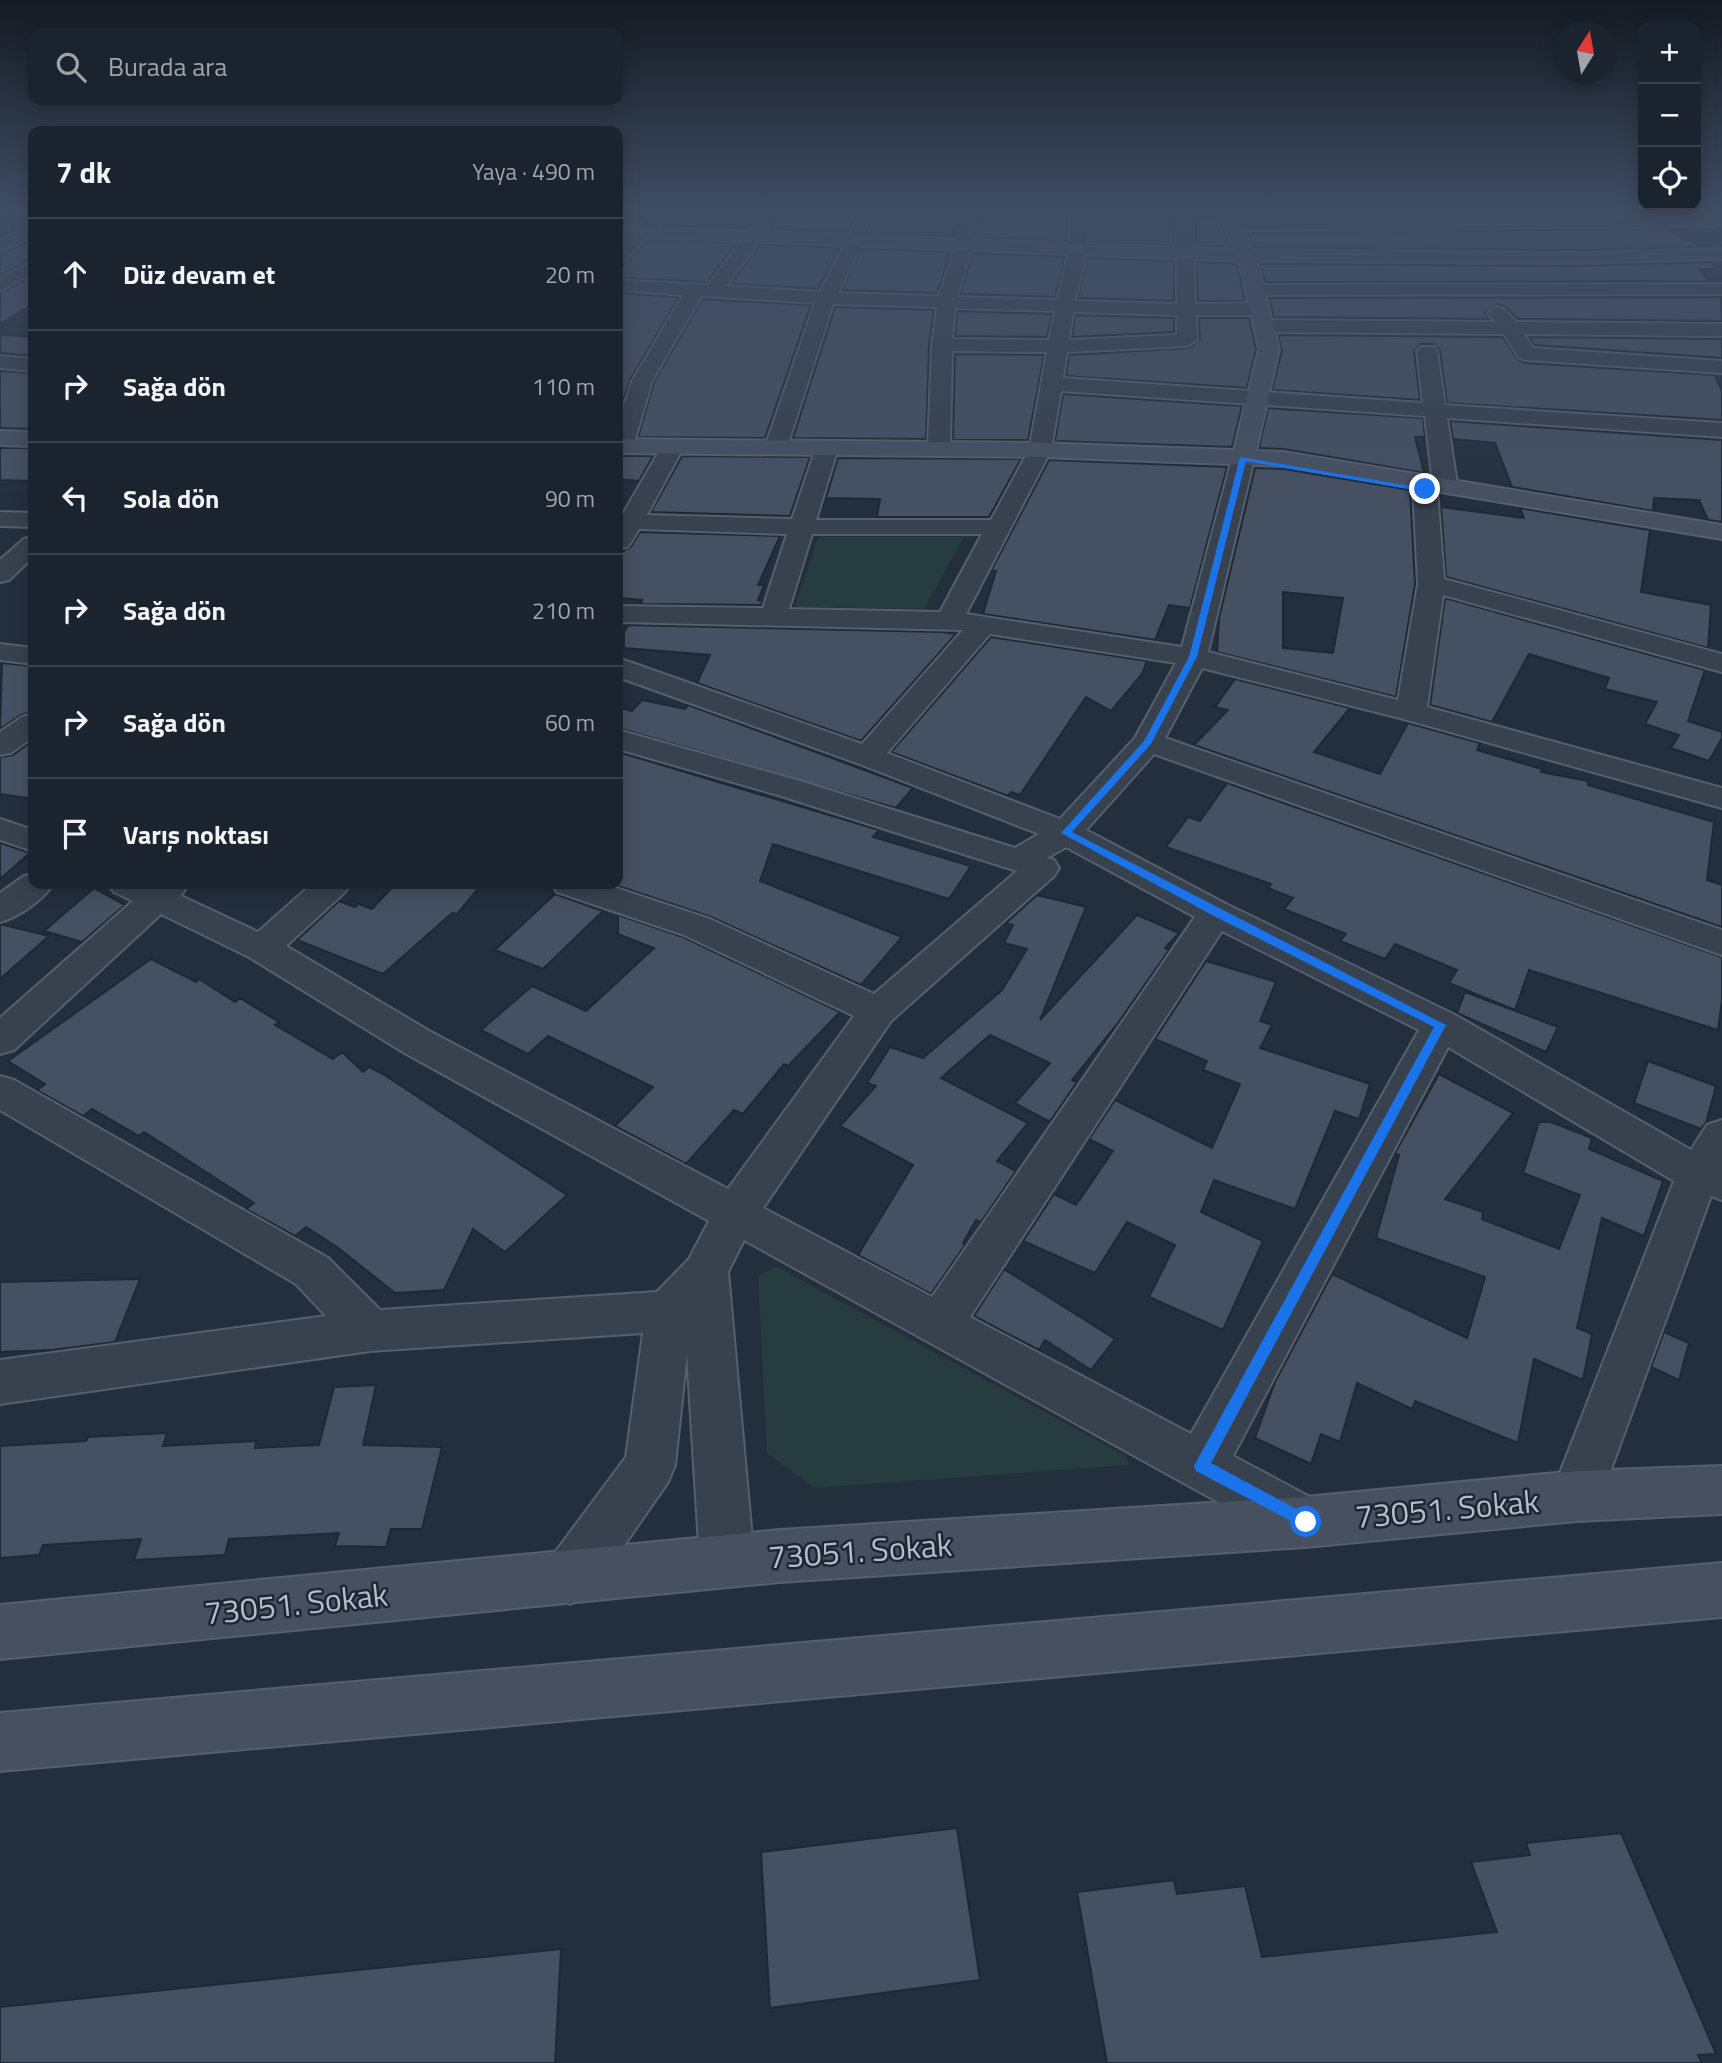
<!DOCTYPE html>
<html lang="tr">
<head>
<meta charset="utf-8">
<style>
  :root { --surface:#1b232e; --page:#282f3a; --text:#f1f3f6; --muted:#a0a4aa; --line:#39404a }
  body { margin:0; font-family:"Titillium Web",sans-serif; background:var(--page); color:var(--text) }
  .controls { position:absolute; right:21px; top:21px; display:grid; overflow:hidden; border-radius:14px; box-shadow:0 4px 18px #0003 }
  .controls button { width:63px; height:63px; display:grid; place-items:center; padding:0; border:0; border-bottom:2px solid var(--line); background:var(--surface); color:var(--text); font:35px sans-serif }
  .compass { position:absolute; left:1554px; top:21px; width:63px; height:63px; border-radius:50%; background:var(--surface); box-shadow:0 4px 18px #0003; rotate:11deg }
  .stop { position:absolute; width:21px; height:21px; margin:-16px; border:5px solid #1a73e8; border-radius:50%; background:#fff }
  .stop.end { background:#1a73e8; border-color:#fff; box-shadow:0 2px 7px #0008 }
  .list { margin:0; padding:0; list-style:none }
  h2 { display:flex; justify-content:space-between; align-items:center; height:91px; margin:0; padding:0 28px; font-size:30px }
  h2 small { font-size:23px; font-weight:400; color:var(--muted) }
  .list li { display:grid; grid-template-columns:46px 1fr auto; gap:21px; align-items:center; box-sizing:border-box; height:112px; padding:0 28px; border-top:2px solid var(--line) }
  .list b { display:block; font-size:26px; white-space:nowrap }
  .list em { font-size:23px; font-style:normal; color:var(--muted) }
  .icon { flex:none; width:38px; height:38px; fill:none; stroke:currentColor; stroke-width:2; stroke-linecap:round; stroke-linejoin:round }
  .map { position:relative; flex:none; width:1722px; height:2063px; overflow:hidden }
  .search { position:absolute; background:var(--surface); box-shadow:0 4px 18px #0003; left:28px; top:28px; width:595px; height:77px; display:flex; align-items:center; gap:18px; box-sizing:border-box; padding:0 24px; border-radius:14px; color:var(--muted); font-size:26px }
  .panel { position:absolute; background:var(--surface); box-shadow:0 4px 18px #0003; left:28px; top:126px; width:595px; height:763px; border-radius:14px }
  .map>svg:first-child { display:block }
  .green { fill:#263c3f }
  .building { fill:#455162; stroke:#1f2835; stroke-width:2; fill-rule:evenodd }
  .lines { fill:none; stroke-linecap:round; stroke-linejoin:round }
  .street-casing { stroke:#565f6c; stroke-width:4 }
  .secondary-casing { stroke:#565f6c; stroke-width:4 }
  .street { fill:#38414e; fill-rule:evenodd }
  .secondary { fill:#465061; fill-rule:evenodd }
  .route { fill:#1a73e8 }
  .labels { text-anchor:middle; stroke-width:5; stroke-linejoin:round; paint-order:stroke }
  .near-street-label { font-size:32px; fill:#b4bcc9; stroke:#1d2633 }
</style>
</head>
<body>
<div class="map">
<svg width="1722" height="2063" viewBox="0 0 1722 2063">
  <rect width="100%" height="100%" fill="#242f3e"/>
  <path class="green" d="M 818,537 L 964,537 L 924,609 L 795,607 Z
    M 777,1267 L 1126,1456 L 1129,1465 L 814,1488 L 767,1453 L 758,1276 Z"/>
  <path class="building" d="M 673,212 L 735,212 L 756,214 L 748,228 L 662,225 Z
    M 779,212 L 858,212 L 848,232 L 770,229 Z
    M 879,212 L 954,212 L 954,215 L 962,215 L 955,236 L 870,233 Z
    M 1014,212 L 1067,212 L 1067,241 L 977,237 L 984,215 L 1013,215 Z
    M 1089,212 L 1157,212 L 1157,215 L 1173,216 L 1174,245 L 1089,242 Z
    M 1293,212 L 1629,213 L 1632,216 L 1240,217 L 1238,215 L 1295,214 Z
    M 1195,217 L 1218,218 L 1232,247 L 1196,246 Z
    M 1669,229 L 1683,240 L 1694,241 L 1699,247 L 1574,250 L 1255,247 L 1247,233 Z
    M 33,240 L 33,258 L 0,275 L 0,253 Z
    M 648,240 L 737,243 L 707,282 L 618,278 L 618,270 Z
    M 760,244 L 840,248 L 818,289 L 731,284 Z
    M 862,248 L 950,252 L 937,293 L 842,290 Z
    M 973,253 L 1065,257 L 1055,297 L 960,294 Z
    M 1088,258 L 1174,261 L 1174,301 L 1078,298 Z
    M 1196,262 L 1237,264 L 1245,301 L 1198,301 Z
    M 1711,262 L 1716,269 L 1699,269 L 1709,281 L 1265,282 L 1260,264 L 1574,266 Z
    M 33,276 L 33,304 L 0,324 L 0,293 Z
    M 618,293 L 679,297 L 630,380 L 618,416 Z
    M 1721,297 L 1722,321 L 1517,319 L 1506,307 L 1498,304 L 1485,313 L 1490,319 L 1274,317 L 1269,298 Z
    M 702,299 L 811,305 L 765,438 L 638,437 L 654,382 Z
    M 835,307 L 934,310 L 929,345 L 926,439 L 793,438 Z
    M 957,311 L 1052,314 L 1047,337 L 955,336 Z
    M 1075,315 L 1174,318 L 1174,332 L 1072,337 Z
    M 1199,318 L 1249,318 L 1256,349 L 1247,388 L 1066,376 L 1069,355 L 1188,348 L 1200,340 Z
    M 0,335 L 33,337 L 33,356 L 0,353 Z
    M 1278,335 L 1503,337 L 1517,359 L 1525,363 L 1715,375 L 1722,391 L 1722,420 L 1447,403 L 1440,351 L 1434,344 L 1420,344 L 1414,351 L 1420,400 L 1272,390 L 1282,350 Z
    M 1529,337 L 1722,339 L 1722,358 L 1534,345 Z
    M 955,354 L 1044,355 L 1028,440 L 953,440 Z
    M 0,371 L 33,373 L 33,429 L 0,428 Z
    M 1063,394 L 1242,406 L 1232,447 L 1055,441 Z
    M 1268,408 L 1423,418 L 1425,437 L 1415,437 L 1424,473 L 1284,449 L 1259,448 Z
    M 1450,421 L 1722,440 L 1722,522 L 1708,520 L 1699,500 L 1654,498 L 1653,511 L 1512,487 L 1495,443 L 1453,439 Z
    M 0,448 L 33,448 L 33,481 L 0,480 Z
    M 618,456 L 653,456 L 639,481 L 618,479 Z
    M 682,456 L 810,457 L 790,516 L 651,512 Z
    M 838,458 L 1021,459 L 989,517 L 877,517 L 880,499 L 826,498 Z
    M 1049,460 L 1227,467 L 1190,608 L 1169,605 L 1155,640 L 983,614 L 996,571 L 992,571 L 993,567 Z
    M 1255,468 L 1284,469 L 1410,490 L 1415,584 L 1396,697 L 1217,652 L 1219,618 ZM 1283,592 L 1343,598 L 1333,653 L 1283,648 Z
    M 1441,507 L 1524,518 L 1520,508 L 1650,530 L 1641,592 L 1711,605 L 1708,648 L 1446,577 Z
    M 640,532 L 780,536 L 758,585 L 764,585 L 758,600 L 763,601 L 761,605 L 641,604 L 642,600 L 618,598 L 618,559 L 623,551 L 630,548 Z
    M 1445,598 L 1705,670 L 1688,721 L 1722,732 L 1722,738 L 1709,761 L 1671,748 L 1679,735 L 1645,724 L 1657,702 L 1605,689 L 1609,678 L 1529,654 L 1492,722 L 1430,705 Z
    M 628,625 L 942,632 L 956,634 L 861,741 L 697,683 L 710,655 L 624,648 L 624,632 Z
    M 991,637 L 1147,661 L 1142,674 L 1111,711 L 1086,697 L 1020,795 L 1011,792 L 1008,796 L 891,752 Z
    M 2,663 L 33,666 L 33,712 L 21,715 L 0,729 Z
    M 1235,679 L 1350,708 L 1314,752 L 1380,774 L 1408,723 L 1480,743 L 1477,750 L 1542,769 L 1541,772 L 1588,781 L 1588,785 L 1714,822 L 1707,880 L 1722,885 L 1722,927 L 1194,745 L 1228,710 L 1215,707 Z
    M 642,700 L 685,709 L 688,705 L 913,788 L 896,808 L 618,728 L 618,707 L 632,711 Z
    M 33,740 L 33,799 L 0,794 L 0,757 L 13,755 Z
    M 618,752 L 879,830 L 873,837 L 971,866 L 949,899 L 773,844 L 760,881 L 902,937 L 861,985 L 711,917 L 618,886 Z
    M 1227,783 L 1722,957 L 1722,1000 L 1718,1030 L 1529,970 L 1515,1010 L 1449,983 L 1457,970 L 1395,944 L 1385,959 L 1340,941 L 1346,934 L 1284,909 L 1293,898 L 1268,888 L 1271,884 L 1166,847 L 1188,817 L 1200,821 Z
    M 0,843 L 30,853 L 0,879 Z
    M 395,884 L 482,884 L 457,914 L 452,913 L 383,974 L 297,940 L 339,901 L 355,907 L 358,904 L 372,909 Z
    M 94,888 L 125,905 L 82,942 L 44,931 Z
    M 555,894 L 603,911 L 543,969 L 495,950 Z
    M 1037,895 L 1086,907 L 1040,1020 L 1137,915 L 1179,933 L 1165,948 L 1169,950 L 1118,1023 L 1072,1080 L 1077,1082 L 1051,1120 L 1048,1121 L 1015,1103 L 1050,1063 L 990,1035 L 941,1078 L 1028,1123 L 997,1161 L 1016,1171 L 981,1222 L 976,1220 L 963,1243 L 965,1245 L 931,1294 L 858,1255 L 913,1165 L 840,1126 L 876,1086 L 867,1083 L 890,1047 L 923,1058 L 1002,990 L 1027,949 L 1004,943 L 1013,925 L 1006,923 Z
    M 618,915 L 683,937 L 840,1012 L 788,1066 L 784,1064 L 743,1114 L 734,1110 L 686,1164 L 615,1126 L 653,1087 L 548,1036 L 528,1054 L 481,1030 L 532,986 L 586,1011 L 654,948 L 618,934 Z
    M 0,924 L 49,936 L 0,979 Z
    M 151,959 L 196,982 L 199,979 L 235,1002 L 240,998 L 279,1022 L 275,1025 L 333,1059 L 342,1052 L 363,1072 L 369,1067 L 383,1074 L 567,1195 L 505,1252 L 473,1229 L 444,1290 L 395,1293 L 337,1247 L 306,1227 L 295,1236 L 246,1209 L 254,1203 L 144,1132 L 139,1136 L 92,1109 L 83,1116 L 37,1090 L 45,1084 L 8,1061 Z
    M 1206,961 L 1276,982 L 1260,1021 L 1272,1025 L 1260,1048 L 1370,1084 L 1359,1119 L 1335,1111 L 1295,1209 L 1214,1180 L 1201,1212 L 1263,1241 L 1223,1330 L 1149,1297 L 1175,1245 L 1127,1222 L 1095,1273 L 1023,1241 L 1054,1194 L 1076,1205 L 1113,1151 L 1089,1139 L 1115,1100 L 1212,1148 L 1240,1084 L 1203,1070 L 1207,1061 L 1155,1039 Z
    M 1465,992 L 1558,1027 L 1546,1052 L 1457,1013 Z
    M 1648,1061 L 1716,1086 L 1706,1123 L 1701,1129 L 1634,1103 Z
    M 1439,1074 L 1513,1113 L 1445,1199 L 1483,1212 L 1482,1219 L 1559,1249 L 1580,1195 L 1523,1173 L 1539,1122 L 1551,1122 L 1592,1138 L 1589,1149 L 1663,1181 L 1644,1236 L 1602,1218 L 1577,1328 L 1592,1334 L 1583,1380 L 1534,1359 L 1518,1443 L 1415,1401 L 1412,1409 L 1357,1383 L 1340,1442 L 1321,1434 L 1311,1464 L 1255,1438 L 1275,1382 L 1332,1274 L 1467,1338 L 1485,1277 L 1376,1238 L 1399,1155 L 1395,1153 Z
    M 1004,1269 L 1115,1339 L 1091,1370 L 1045,1340 L 1039,1350 L 974,1316 Z
    M 140,1279 L 115,1342 L 52,1350 L 0,1352 L 0,1282 Z
    M 1664,1332 L 1689,1343 L 1679,1380 L 1651,1367 Z
    M 376,1385 L 363,1445 L 442,1447 L 422,1529 L 391,1529 L 386,1547 L 335,1546 L 339,1533 L 229,1539 L 225,1555 L 134,1560 L 141,1539 L 43,1545 L 39,1555 L 0,1558 L 0,1446 L 86,1441 L 88,1437 L 167,1433 L 163,1446 L 256,1441 L 255,1448 L 319,1445 L 334,1387 Z
    M 957,1828 L 980,1980 L 770,2008 L 761,1852 Z
    M 1621,1833 L 1716,2054 L 1698,2055 L 1702,2063 L 1107,2063 L 1077,1892 L 1174,1880 L 1177,1894 L 1245,1886 L 1262,1957 L 1497,1932 L 1471,1862 L 1530,1855 L 1526,1843 Z
    M 561,1949 L 555,2063 L 0,2063 L 0,2007 Z"/>
  <g class="lines">
    <defs>
      <path id="street" d="M 653,212 L 671,212 L 624,261 L 618,262 L 618,248 Z
        M 760,212 L 776,212 L 763,236 L 726,286 L 820,292 L 861,212 L 877,212 L 838,293 L 939,296 L 966,212 L 982,212 L 957,297 L 1057,300 L 1069,251 L 1070,212 L 1086,212 L 1087,251 L 1075,301 L 1177,304 L 1176,212 L 1192,212 L 1195,304 L 1260,303 L 1269,309 L 1260,315 L 1196,315 L 1197,340 L 1187,346 L 1067,352 L 1063,378 L 1423,403 L 1417,351 L 1420,347 L 1434,347 L 1437,351 L 1445,405 L 1722,423 L 1722,437 L 1447,418 L 1457,484 L 1453,489 L 1437,489 L 1444,579 L 1722,654 L 1722,672 L 1443,595 L 1427,707 L 1722,788 L 1722,808 L 1400,718 L 1202,668 L 1165,738 L 1722,930 L 1722,955 L 1154,754 L 1086,830 L 1228,905 L 1455,1015 L 1691,1150 L 1707,1125 L 1722,1120 L 1722,1200 L 1711,1196 L 1595,1513 L 1577,1521 L 1559,1513 L 1551,1496 L 1674,1181 L 1448,1047 L 1233,1456 L 1323,1504 L 1331,1522 L 1323,1540 L 1305,1547 L 1287,1540 L 744,1240 L 728,1272 L 754,1561 L 746,1580 L 727,1587 L 708,1580 L 700,1561 L 687,1353 L 675,1465 L 668,1482 L 589,1596 L 570,1604 L 551,1596 L 543,1577 L 551,1558 L 626,1457 L 643,1333 L 370,1351 L 0,1404 L 0,1360 L 326,1316 L 296,1284 L 0,1110 L 0,1076 L 14,1080 L 328,1258 L 380,1310 L 657,1292 L 689,1259 L 709,1221 L 403,1052 L 249,957 L 161,914 L 14,1050 L 0,1054 L 0,1018 L 133,901 L 114,892 L 109,884 L 188,884 L 181,896 L 258,932 L 312,884 L 350,884 L 345,892 L 286,946 L 431,1032 L 728,1189 L 854,1016 L 684,935 L 557,892 L 552,884 L 604,884 L 710,919 L 874,994 L 1017,871 L 778,795 L 618,749 L 618,730 L 800,781 L 1015,848 L 1039,834 L 857,763 L 618,677 L 618,658 L 862,744 L 963,630 L 618,622 L 618,606 L 763,608 L 787,534 L 639,529 L 628,547 L 618,549 L 618,514 L 623,514 L 665,441 L 681,441 L 684,446 L 647,515 L 792,519 L 816,448 L 819,443 L 835,443 L 838,448 L 816,520 L 991,520 L 1029,450 L 1047,352 L 952,351 L 950,448 L 947,453 L 931,453 L 928,448 L 932,345 L 937,307 L 833,304 L 787,447 L 784,452 L 768,452 L 765,447 L 815,303 L 701,296 L 652,381 L 633,446 L 630,451 L 618,452 L 618,424 L 632,381 L 683,295 L 618,290 L 618,280 L 708,285 L 747,235 ZM 955,308 L 1055,311 L 1049,340 L 952,339 ZM 1073,312 L 1177,315 L 1177,335 L 1069,340 ZM 1061,391 L 1425,416 L 1433,484 L 1417,484 L 1413,489 L 1418,584 L 1398,700 L 1208,652 L 1254,459 L 1251,454 L 1235,454 L 1232,459 L 1182,647 L 966,614 L 1051,450 ZM 812,534 L 982,534 L 940,612 L 789,609 ZM 990,634 L 1176,663 L 1135,738 L 1060,819 L 887,753 ZM 1066,847 L 1195,917 L 932,1297 L 763,1208 L 891,1021 L 1054,876 L 1059,868 L 1054,860 L 1047,858 ZM 1222,931 L 1419,1030 L 1191,1434 L 970,1317 Z
        M 1709,218 L 1717,223 L 1715,226 L 1234,230 L 1226,225 L 1234,220 Z
        M 33,226 L 33,237 L 0,251 L 0,240 Z
        M 33,261 L 33,273 L 0,291 L 0,278 Z
        M 1722,284 L 1722,294 L 1256,295 L 1247,290 L 1256,285 Z
        M 1497,307 L 1504,309 L 1516,322 L 1722,324 L 1722,336 L 1524,334 L 1533,348 L 1722,361 L 1722,373 L 1526,360 L 1519,358 L 1504,334 L 1265,332 L 1255,326 L 1265,320 L 1495,322 L 1488,313 Z
        M 0,356 L 33,359 L 33,371 L 0,368 Z
        M 0,512 L 33,513 L 33,527 L 0,526 Z
        M 33,536 L 33,557 L 9,580 L 0,582 L 0,560 L 24,539 Z
        M 0,644 L 33,648 L 33,664 L 0,660 Z
        M 33,714 L 33,737 L 11,753 L 0,755 L 0,732 L 22,717 Z
        M 0,819 L 33,830 L 33,851 L 0,840 Z
        M 33,874 L 33,884 L 53,884 C 43,900 19,917 0,922 L 0,893 L 24,876 Z"/>
      <path id="secondary" d="M 1218,212 L 1234,212 L 1253,250 L 1574,253 L 1722,249 L 1722,259 L 1574,263 L 1257,261 L 1279,349 L 1256,451 L 1284,452 L 1722,525 L 1722,539 L 1284,466 L 1040,457 L 618,453 L 618,439 L 1040,443 L 1234,450 L 1259,349 L 1239,261 L 618,236 L 618,226 L 1236,250 Z
        M 1666,212 L 1722,215 L 1722,225 L 1696,225 Z
        M 0,431 L 33,432 L 33,446 L 0,445 Z
        M 1722,1466 L 1722,1514 L 1577,1521 L 1305,1547 L 780,1582 L 0,1659 L 0,1605 L 780,1530 L 1305,1497 L 1577,1471 Z
        M 1722,1563 L 1722,1617 L 0,1771 L 0,1713 Z"/>
    </defs>
    <use href="#street" class="street-casing"/>
    <use href="#secondary" class="secondary-casing"/>
    <use href="#street" class="street"/>
    <use href="#secondary" class="secondary"/>
  </g>
  <linearGradient id="sky" x2="0" y2="1"><stop stop-color="#141a22"/><stop offset="0.42" stop-color="#3f4d63"/><stop offset="1" stop-color="#3f4d63" stop-opacity="0"/></linearGradient>
  <rect width="1722" height="501" fill="url(#sky)"/>
  <path class="route" d="M 1240,457 L 1428,489 L 1425,492 L 1246,461 L 1197,657 L 1151,744 L 1072,832 L 1446,1025 L 1211,1463 L 1311,1517 L 1313,1522 L 1311,1527 L 1306,1529 L 1196,1471 L 1194,1466 L 1434,1027 L 1212,915 L 1061,833 L 1144,741 L 1189,657 Z"/>
  <g class="labels">
    <g class="near-street-label">
      <text transform="translate(1447 1509) rotate(-5)" y="11">73051. Sokak</text>
      <text transform="translate(860 1551) rotate(-4)" y="11">73051. Sokak</text>
      <text transform="translate(296 1604) rotate(-6)" y="11">73051. Sokak</text>
    </g>
  </g>
</svg>
<div class="controls">
<button>+</button>
<button>−</button>
<button><svg class="icon" aria-label="locate" viewBox="0 0 24 24"><circle cx="12" cy="12" r="6"/><path d="M12 2v4M12 18v4M2 12h4M18 12h4"/></svg></button>
</div>
<svg class="compass" viewBox="-18 -18 36 36"><path d="M0-13l5 13h-10z" fill="#e53935"/><path d="M0 13l5-13h-10z" fill="#a0a4aa"/></svg>
<div class="stop" style="left:1306px;top:1522px"></div>
<div class="stop end" style="left:1425px;top:489px"></div>
<div class="search"><svg class="icon" aria-label="search" viewBox="0 0 24 24"><circle cx="10" cy="10" r="6"/><path d="M15 15l6 6"/></svg>Burada ara</div>
<section class="panel">
<h2>7 dk<small>Yaya · 490 m</small></h2>
<ul class="list">
<li><svg class="icon" aria-label="ahead" viewBox="0 0 24 24"><path d="M12 20V5M6 11l6-6 6 6"/></svg><div><b>Düz devam et</b></div><em>20 m</em></li>
<li><svg class="icon" aria-label="right" viewBox="0 0 24 24"><path d="M7 20v-9h11M14 6l5 5-5 5"/></svg><div><b>Sağa dön</b></div><em>110 m</em></li>
<li><svg class="icon" aria-label="left" viewBox="0 0 24 24"><path d="M17 20v-9H6M10 6l-5 5 5 5"/></svg><div><b>Sola dön</b></div><em>90 m</em></li>
<li><svg class="icon" aria-label="right" viewBox="0 0 24 24"><path d="M7 20v-9h11M14 6l5 5-5 5"/></svg><div><b>Sağa dön</b></div><em>210 m</em></li>
<li><svg class="icon" aria-label="right" viewBox="0 0 24 24"><path d="M7 20v-9h11M14 6l5 5-5 5"/></svg><div><b>Sağa dön</b></div><em>60 m</em></li>
<li><svg class="icon" aria-label="arrive" viewBox="0 0 24 24"><path d="M6 21V4h12l-3 4 3 4H6"/></svg><div><b>Varış noktası</b></div></li>
</ul>
</section>
</div>
</body>
</html>
